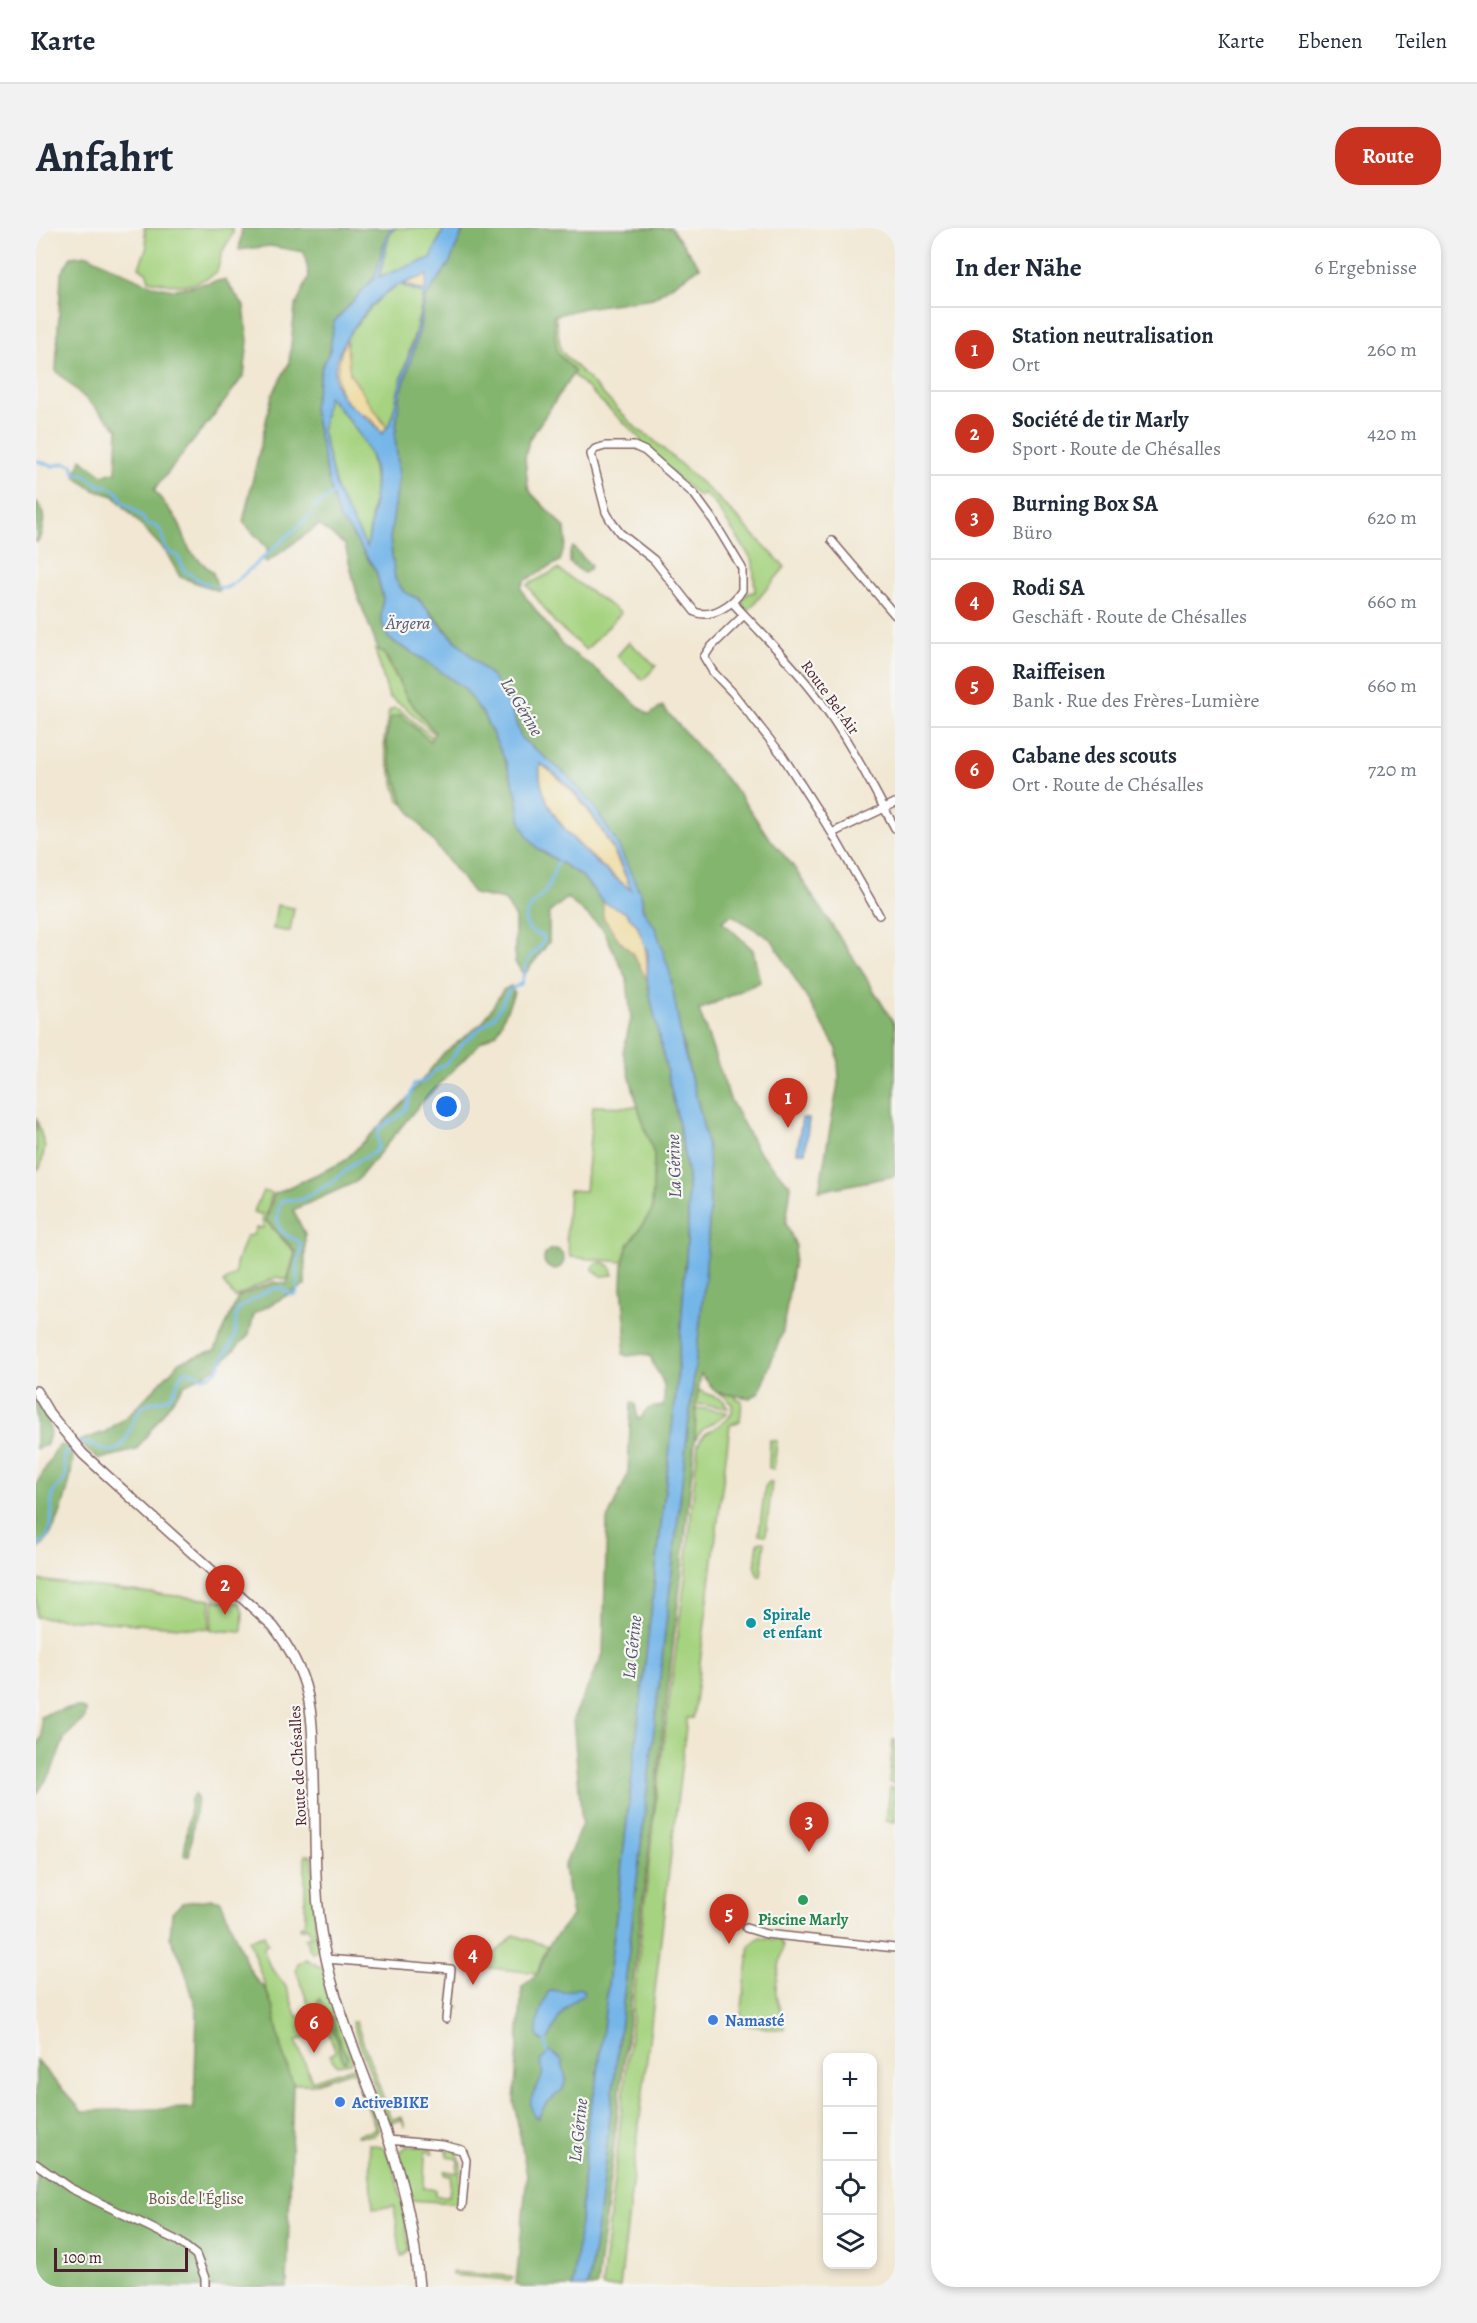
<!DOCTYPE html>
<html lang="de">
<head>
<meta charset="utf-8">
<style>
  :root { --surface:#fff; --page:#f2f2f3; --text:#1f2937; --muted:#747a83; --line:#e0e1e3; --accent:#c8321e }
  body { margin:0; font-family:Alegreya,serif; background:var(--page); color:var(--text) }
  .controls { position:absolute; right:18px; bottom:18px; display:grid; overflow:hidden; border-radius:12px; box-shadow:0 3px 9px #0003 }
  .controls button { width:54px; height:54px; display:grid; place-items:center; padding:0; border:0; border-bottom:2px solid var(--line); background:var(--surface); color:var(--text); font:30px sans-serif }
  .scale { position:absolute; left:18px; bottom:15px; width:134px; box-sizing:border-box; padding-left:6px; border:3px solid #4a1f2b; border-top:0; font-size:16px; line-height:21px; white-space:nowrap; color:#4a1f2b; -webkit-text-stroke:4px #f6f6f2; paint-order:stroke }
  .you { position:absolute; left:411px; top:879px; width:21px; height:21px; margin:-15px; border:4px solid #fff; border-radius:50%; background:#1a73e8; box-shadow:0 0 0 9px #1a73e833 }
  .badge { display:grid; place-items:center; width:39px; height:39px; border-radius:50%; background:var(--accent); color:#fff; font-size:20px; font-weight:700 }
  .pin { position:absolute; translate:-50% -50px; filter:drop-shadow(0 2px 3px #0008) }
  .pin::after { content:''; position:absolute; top:32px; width:21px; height:18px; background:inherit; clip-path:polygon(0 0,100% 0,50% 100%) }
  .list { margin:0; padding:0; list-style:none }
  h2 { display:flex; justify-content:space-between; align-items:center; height:78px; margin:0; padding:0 24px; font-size:26px }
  h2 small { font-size:20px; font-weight:400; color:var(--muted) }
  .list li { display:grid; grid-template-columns:39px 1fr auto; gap:18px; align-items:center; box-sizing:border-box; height:84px; padding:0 24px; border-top:2px solid var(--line) }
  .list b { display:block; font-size:22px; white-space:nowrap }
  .list p { margin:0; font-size:20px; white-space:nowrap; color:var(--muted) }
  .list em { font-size:20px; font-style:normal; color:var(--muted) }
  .icon { flex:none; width:33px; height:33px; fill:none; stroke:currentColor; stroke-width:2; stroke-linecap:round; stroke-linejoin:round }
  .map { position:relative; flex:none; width:859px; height:2059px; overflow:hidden; border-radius:24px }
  header { display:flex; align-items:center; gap:36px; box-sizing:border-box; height:84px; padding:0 30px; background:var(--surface); border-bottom:2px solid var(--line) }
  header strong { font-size:28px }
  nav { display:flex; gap:33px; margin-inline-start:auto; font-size:21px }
  .intro { display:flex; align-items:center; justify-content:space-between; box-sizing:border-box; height:144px; padding:0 36px }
  h1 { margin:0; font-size:42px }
  .button { padding:15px 27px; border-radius:24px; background:var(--accent); color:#fff; font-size:21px; font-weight:700 }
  main { display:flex; gap:36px; padding:0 36px }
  aside { flex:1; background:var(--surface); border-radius:24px; box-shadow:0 3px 9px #0003 }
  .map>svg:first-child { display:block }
  .green { fill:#a6d380; stroke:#787956; stroke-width:1.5 }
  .forest { fill:#84b56e; stroke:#676a4c; stroke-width:1.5 }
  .sand { fill:#eeda9e; stroke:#9c7c64; stroke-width:1.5 }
  .water { fill:#74b6e9; stroke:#5f6a8a; stroke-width:1.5; fill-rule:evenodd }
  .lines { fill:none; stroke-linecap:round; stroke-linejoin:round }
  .stream { stroke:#74b6e9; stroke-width:3 }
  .minor-casing { stroke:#846565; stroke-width:10 }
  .tertiary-casing { stroke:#846565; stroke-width:12 }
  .minor { stroke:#fff; stroke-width:7 }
  .tertiary { stroke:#fff; stroke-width:9 }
  .culture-dot { fill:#0f9aa8; stroke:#f6f6f2; stroke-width:2 }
  .leisure-dot { fill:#2e9e5b; stroke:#f6f6f2; stroke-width:2 }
  .shop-dot { fill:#3f7fe0; stroke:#f6f6f2; stroke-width:2 }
  .labels { text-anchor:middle; stroke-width:4.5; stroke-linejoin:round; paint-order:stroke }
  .street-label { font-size:16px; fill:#4a1f2b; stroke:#f6f6f2 }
  .culture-label { font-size:16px; font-weight:bold; fill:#0d838f; stroke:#f6f6f2; text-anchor:start }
  .leisure-label { font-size:16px; font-weight:bold; fill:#27864d; stroke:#f6f6f2 }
  .shop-label { font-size:16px; font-weight:bold; fill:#366cbe; stroke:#f6f6f2; text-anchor:start }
  .park-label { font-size:16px; fill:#654; stroke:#f6f6f2 }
  .water-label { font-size:18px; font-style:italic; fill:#59546e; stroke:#f6f6f2 }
</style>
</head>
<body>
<header>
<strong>Karte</strong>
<nav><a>Karte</a><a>Ebenen</a><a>Teilen</a></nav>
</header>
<div class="intro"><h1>Anfahrt</h1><a class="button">Route</a></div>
<main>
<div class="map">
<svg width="859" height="2059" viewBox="0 0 859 2059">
  <rect width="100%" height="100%" fill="#f6f6f2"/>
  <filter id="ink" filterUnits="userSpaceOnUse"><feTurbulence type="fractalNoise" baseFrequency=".0167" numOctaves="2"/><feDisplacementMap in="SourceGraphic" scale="12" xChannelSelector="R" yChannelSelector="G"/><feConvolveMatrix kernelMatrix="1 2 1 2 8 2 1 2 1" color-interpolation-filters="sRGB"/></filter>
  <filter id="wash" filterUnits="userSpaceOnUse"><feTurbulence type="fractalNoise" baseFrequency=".008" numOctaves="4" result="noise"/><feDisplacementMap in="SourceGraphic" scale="24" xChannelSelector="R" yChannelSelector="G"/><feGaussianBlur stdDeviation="1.35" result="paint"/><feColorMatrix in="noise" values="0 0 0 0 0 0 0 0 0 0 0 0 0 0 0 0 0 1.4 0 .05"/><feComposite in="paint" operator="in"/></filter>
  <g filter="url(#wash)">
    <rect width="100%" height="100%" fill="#f1e7d2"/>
    <path class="green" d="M 108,0 L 196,0 L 197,5 L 186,24 L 181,44 C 156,61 141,59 113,52 L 111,45 L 103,39 L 111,19 Z
      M 359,0 L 408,0 L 395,30 L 343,49 L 353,8 Z
      M 363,56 L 388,66 C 382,98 371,129 363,160 C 359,174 358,189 351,200 L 314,146 L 310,109 L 344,69 Z
      M 519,85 L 525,123 L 602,202 L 613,208 L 681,269 L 749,339 L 712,383 L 704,375 L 712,365 L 719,364 L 717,333 L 679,276 L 667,265 L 663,269 L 605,217 L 604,210 L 528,138 L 520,125 L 516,88 Z
      M 292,168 C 304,182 317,196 327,212 C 347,244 335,285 331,321 L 301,264 L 286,203 Z
      M 522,341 L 585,385 L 550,422 L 519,395 L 491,357 Z
      M 593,414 L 620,438 L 607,452 L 581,428 Z
      M 342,421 L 348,426 L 371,470 L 399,504 L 398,506 L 369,479 L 353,469 L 339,422 Z
      M 358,480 L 365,483 L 397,510 L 395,514 L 364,487 L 350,514 L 354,533 L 368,576 L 363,572 L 349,525 L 348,512 L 353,483 Z
      M 241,677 L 258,680 L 254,704 L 237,701 Z
      M 557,878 L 602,879 L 618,927 L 616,983 L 592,1017 L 587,1034 L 534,1029 L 530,1009 L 533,962 L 549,963 Z
      M 0,889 L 9,919 L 4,940 L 0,942 Z
      M 227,963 L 236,965 L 229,992 L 259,1025 L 251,1052 L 241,1049 L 199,1069 L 187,1055 L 199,1046 L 200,1036 L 210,1008 L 217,1007 L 220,1000 L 227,1000 L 226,986 L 217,985 Z
      M 567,1034 L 574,1038 L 577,1047 L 566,1048 L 557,1042 L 558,1036 Z
      M 662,1162 L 687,1172 L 692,1180 L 660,1176 Z
      M 680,1164 L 700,1168 L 700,1170 L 706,1173 L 704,1193 L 694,1197 L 657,1490 L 651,1490 L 584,2059 L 566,2059 L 620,1573 L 649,1351 L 662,1216 C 669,1200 687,1200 696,1185 L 696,1176 L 690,1169 Z
      M 660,1180 L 691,1184 C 680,1196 666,1197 659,1212 Z
      M 734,1212 L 741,1213 L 738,1241 L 733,1240 Z
      M 733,1254 L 736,1254 L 730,1307 L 723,1306 L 729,1259 Z
      M 727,1313 L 729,1314 L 725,1348 L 722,1348 L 719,1340 L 722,1314 Z
      M 0,1352 L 175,1372 L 173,1401 L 0,1389 Z
      M 178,1372 L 203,1375 L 207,1384 L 206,1404 L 175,1402 Z
      M 857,1512 L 859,1512 L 859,1555 L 853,1554 Z
      M 854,1559 L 859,1560 L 859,1594 L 850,1592 Z
      M 269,1627 L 276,1627 L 279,1696 L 283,1718 L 282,1722 L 277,1725 L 273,1721 L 269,1710 L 275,1708 L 272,1699 L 265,1701 L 264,1698 L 269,1696 Z
      M 228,1707 L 232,1717 L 228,1719 C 229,1738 243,1746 251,1761 C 255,1770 257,1780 261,1789 L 275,1784 L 260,1742 L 262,1736 L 270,1731 L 287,1741 L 317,1829 L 315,1835 L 300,1837 L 294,1827 L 300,1824 L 291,1801 L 260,1813 L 276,1853 L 317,1839 L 322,1841 L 342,1899 L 342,1903 L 337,1908 L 321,1908 L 322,1906 L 337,1903 L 339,1899 L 318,1844 L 315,1843 L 277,1856 L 257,1856 L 245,1820 L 238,1784 L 213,1712 Z
      M 478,1707 L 511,1718 L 501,1745 L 445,1739 Z
      M 724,1709 L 745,1712 L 747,1718 C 745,1734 739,1749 740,1765 C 741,1778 748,1788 748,1802 L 709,1797 L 705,1787 L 714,1717 Z
      M 423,1746 L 423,1753 L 425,1753 L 422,1756 L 420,1776 L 423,1779 L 416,1779 L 415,1777 L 417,1749 Z
      M 316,1794 L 320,1794 L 355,1891 L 366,1889 L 369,1899 L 365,1892 L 352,1896 Z
      M 333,1916 C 338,1917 343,1917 347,1920 C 361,1931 370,1999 373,2018 C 372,2023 371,2027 365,2028 L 358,1978 L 337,1981 Z
      M 371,1918 L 396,1920 L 397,1925 L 389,1924 L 388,1960 L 399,1962 L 399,1968 L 413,1968 L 415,1948 L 409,1947 L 409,1943 L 421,1945 L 422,1931 L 411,1929 L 410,1923 L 418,1922 L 422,1925 L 425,1937 L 422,1976 L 420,1978 L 418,1975 L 375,1972 L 363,1925 Z
      M 416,2044 L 474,2048 L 477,2050 L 474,2052 L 416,2047 Z"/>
    <path class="forest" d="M 206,0 L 355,0 L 350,8 L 339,49 L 298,94 L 294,122 L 286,139 L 277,180 L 296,266 L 303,290 L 315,304 L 340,343 L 347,369 L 345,392 L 353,411 L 387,431 L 428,460 L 447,486 L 469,532 L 481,567 L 485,595 L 501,620 L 546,648 L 567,674 L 567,689 L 583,712 L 597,726 L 611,752 L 644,901 L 652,949 L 652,1001 L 640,1167 L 561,1853 L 552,1889 L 545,1985 L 537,2059 L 485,2059 L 480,2056 L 491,1948 L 478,1874 L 486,1759 L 502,1745 L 512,1718 L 536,1688 L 528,1639 L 546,1596 L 537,1491 L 567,1426 L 571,1292 L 592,1246 L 595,1175 L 599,1176 L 602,1191 L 606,1190 C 608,1179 617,1179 627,1178 C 628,1169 630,1160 626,1152 C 622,1142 617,1141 615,1129 L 607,1126 L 591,1128 L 587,1126 L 590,1102 L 586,1059 L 587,1034 L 592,1017 L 616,983 L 618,927 L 602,879 L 587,824 L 595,791 L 591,751 L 567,701 L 531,670 L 513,685 L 513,714 L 488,747 L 479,734 L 479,690 L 469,672 L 438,666 L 368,576 L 354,533 L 350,514 L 354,490 L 364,487 L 394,513 L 399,504 L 371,470 L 349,426 L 342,421 L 321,366 L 309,317 L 283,297 L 230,335 L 227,331 L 232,321 L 207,294 L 236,167 L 253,135 L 259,80 L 273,48 L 268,24 L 234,18 L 203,22 Z
      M 428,0 L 635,0 L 664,39 L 617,70 L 548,80 L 517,88 L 521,125 L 539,143 L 493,212 L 489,230 L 492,259 L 496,266 L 529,300 L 530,314 L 524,333 L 488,353 L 485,360 L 489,368 L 527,418 L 558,440 L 613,487 L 626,478 L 703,566 L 731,607 L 757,638 L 829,748 L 859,797 L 859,948 L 783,963 L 803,850 L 801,821 L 736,712 L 696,687 L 686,693 L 717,722 L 724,754 L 663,782 L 694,871 L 722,923 L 755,958 L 750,995 L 760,1018 L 747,1103 L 723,1165 L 714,1170 L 680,1164 L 665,1146 L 660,1176 L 659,1212 L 645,1351 L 561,2059 L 552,2059 L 564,1978 L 669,1050 L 674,979 L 672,921 L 620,701 L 609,685 L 606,669 L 558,578 L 531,547 L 485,510 L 472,471 L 382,370 L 368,364 L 359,351 L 354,311 L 363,248 L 359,209 L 363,172 L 383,104 L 389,70 L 413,36 Z
      M 52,27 C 71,37 114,60 134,61 C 153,61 170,53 189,52 L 208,78 L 212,113 L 208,147 L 186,177 L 118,262 L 142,293 L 154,323 L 177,345 L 183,363 L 144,349 L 130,324 L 78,268 L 58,262 L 39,249 L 45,231 L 67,247 L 80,244 L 82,201 L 20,143 L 25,45 L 35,29 Z
      M 0,273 C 11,286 8,297 3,312 L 0,314 Z
      M 537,319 L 555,338 L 553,342 L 548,345 L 534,335 L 534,324 Z
      M 475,758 L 478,765 L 461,805 L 445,814 L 384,876 L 320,954 L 257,982 L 269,1006 L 269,1057 L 218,1086 L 213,1107 L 180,1140 L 148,1157 L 100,1222 L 64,1231 L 53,1224 L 43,1213 L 69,1204 L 94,1186 L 145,1133 L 179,1122 L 202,1069 L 238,1054 L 251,1056 L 260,1024 L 230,992 L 238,966 L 307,934 L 370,872 L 407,826 L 447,794 L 467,762 Z
      M508 1031a10 10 0 1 1 20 0a10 10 0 1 1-20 0Z
      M 0,1171 C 9,1189 20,1198 10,1217 L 0,1221 Z
      M 24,1217 L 30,1218 L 37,1224 C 37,1251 22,1308 0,1323 L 0,1257 L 19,1223 Z
      M 42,1479 L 50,1482 L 49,1490 L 29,1509 L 15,1545 L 0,1567 L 0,1519 L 6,1509 L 5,1489 L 15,1484 Z
      M 158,1566 L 161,1570 L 153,1628 L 148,1627 L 155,1571 Z
      M 176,1671 L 185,1673 L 211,1737 L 221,1753 L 230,1761 L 238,1784 L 245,1820 L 257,1856 L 251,2059 L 0,2059 L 0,1832 L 46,1883 L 158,1880 L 161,1784 L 147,1736 L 134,1709 L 136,1685 L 146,1675 Z
      M 283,1770 L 297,1791 L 304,1815 L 312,1829 L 310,1833 L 307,1833 L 299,1808 L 281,1773 Z"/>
    <path class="sand" d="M 392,46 L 389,63 L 367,56 Z
      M 310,109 L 314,146 L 351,200 L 346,206 C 342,199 338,192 331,188 C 326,186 322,185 318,182 C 293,162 301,136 310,109 Z
      M 504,535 C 551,570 573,610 596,663 C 561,634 498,587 504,535 Z
      M 567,674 C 574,677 584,679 590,684 C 610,699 612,729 611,752 L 597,726 L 583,712 L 567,689 Z"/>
    <path class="water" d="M 355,0 L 359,0 L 353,8 L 343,49 L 395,30 L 408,0 L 428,0 L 413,36 L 389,70 L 383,104 L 363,172 L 359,209 L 363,248 L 354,311 L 359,351 L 368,364 L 381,370 L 408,401 L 455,448 L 472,471 L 485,510 L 531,547 L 558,578 L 581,615 L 606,669 L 606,680 L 620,701 L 634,745 L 647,820 L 664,883 L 672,921 L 674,979 L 669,1050 L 564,1978 L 552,2059 L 537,2059 L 545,1985 L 552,1889 L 561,1853 L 640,1167 L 652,1001 L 652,949 L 644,901 L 614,768 L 611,752 L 612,726 L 601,697 L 589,684 L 567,674 L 546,648 L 501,620 L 492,609 L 485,595 L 481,567 L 469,532 L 447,486 L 428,460 L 387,431 L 353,411 L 345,392 L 347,369 L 340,343 L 315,304 L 303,290 L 294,260 L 277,180 L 286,139 L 294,122 L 298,94 L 339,49 L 350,8 ZM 391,47 L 389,63 L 368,56 L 368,55 ZM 363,56 L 388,66 L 381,101 L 363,160 L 355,194 L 346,206 C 333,186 312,183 302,161 C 286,127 336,71 363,56 ZM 292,168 C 309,187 330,210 337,235 C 343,257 335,297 331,319 L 301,264 L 286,203 ZM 504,536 C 545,559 580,618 595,662 C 560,637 498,585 504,536 Z
      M 766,890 L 773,891 L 769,924 L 761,924 Z
      M 543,1760 L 548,1763 L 547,1767 C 529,1776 520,1792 513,1811 L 507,1814 L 501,1808 C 500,1792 506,1778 512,1764 L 518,1762 L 528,1764 Z
      M 514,1823 L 526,1833 L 530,1851 L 527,1861 L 509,1877 L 502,1890 L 499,1890 C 488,1867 500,1867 506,1848 C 507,1844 506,1838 505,1833 Z"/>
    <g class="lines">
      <path class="stream" d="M 2,233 L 16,238 L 29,235 L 36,237 L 38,243 L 43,247 L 48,246 L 64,258 L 72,258 L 82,265 L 87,274 L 103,286 L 111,296 L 120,298 L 126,305 L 129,319 L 133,324 L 142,328 L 149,343 L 169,356 L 174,356
        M 278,280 L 296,266
        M 180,359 L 190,360 L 197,356 L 275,287
        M 0,1320 C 22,1305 13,1286 17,1266 C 19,1258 29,1256 29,1248 C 30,1238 23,1230 32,1222 C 52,1201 70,1235 85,1218 C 96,1206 96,1183 111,1176 C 119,1172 130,1174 136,1166 C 146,1152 140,1133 166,1149 L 175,1147 L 181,1142 L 199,1109 L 200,1085 L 206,1078 L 236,1061 L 245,1060 L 256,1067 L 260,1066 C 265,1057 259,1047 261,1037 C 261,1029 269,1022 263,1014 C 260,1011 254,1010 250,1007 C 239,1000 240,982 246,972 L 264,972 L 295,955 L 320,934 L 339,924 L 342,919 L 342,905 L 344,900 L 363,888 L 370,880 L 378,856 L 389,853 L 397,844 L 413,833 L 426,816 L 459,788 L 473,762 L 485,756 C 488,747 488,740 492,732 C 498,723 508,720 508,708 C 504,706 498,706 495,703 C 478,687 503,673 510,662 C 515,654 518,644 521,635 L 524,632
        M 509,1811 L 513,1831"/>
    </g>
  </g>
  <g filter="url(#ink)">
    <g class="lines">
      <defs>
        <path id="minor" d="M 569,218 L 598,218 L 609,223 L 658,266 L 677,292 L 706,340 L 706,362 C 698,376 675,391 659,384 L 618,332 L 584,305 L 575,293 L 570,284 L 555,226 L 559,221 Z
          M 796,313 L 859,387
          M 696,374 C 725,405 756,435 782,470 C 812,510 835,556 859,600
          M 708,387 L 674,420 L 668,429 L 677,444 L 696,464 L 746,527 L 796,605 L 843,687
          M 796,605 L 859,575
          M 710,1700 L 730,1706 L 859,1720
          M 290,1731 L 415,1741 L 410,1791
          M 352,1912 L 406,1917 L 426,1922 L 430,1932 L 426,1978
          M 0,1936 L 34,1960 L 142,2013 L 160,2027 L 169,2050 L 169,2059"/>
        <path id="tertiary" d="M 0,1163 L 13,1185 L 47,1226 L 237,1398 C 279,1452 276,1488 278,1552 C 280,1606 277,1662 287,1715 C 299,1783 330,1848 353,1913 C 369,1960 379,2009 383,2059"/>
      </defs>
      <use href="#minor" class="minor-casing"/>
      <use href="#tertiary" class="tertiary-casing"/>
      <use href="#minor" class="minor"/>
      <use href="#tertiary" class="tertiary"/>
    </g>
  </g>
  <circle class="culture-dot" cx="715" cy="1395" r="6"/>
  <circle class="leisure-dot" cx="767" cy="1672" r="6"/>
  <g class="shop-dot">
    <circle cx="677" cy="1792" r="6"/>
    <circle cx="304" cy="1874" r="6"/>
  </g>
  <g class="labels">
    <g class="street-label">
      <text transform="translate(795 469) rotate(54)" y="6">Route Bel-Air</text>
      <text transform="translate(261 1538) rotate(-93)" y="6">Route de Chésalles</text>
    </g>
    <g class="culture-label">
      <text x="727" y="1392">Spirale<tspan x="727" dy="18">et enfant</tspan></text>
    </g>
    <g class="leisure-label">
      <text x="767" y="1697">Piscine Marly</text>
    </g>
    <g class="shop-label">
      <text x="689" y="1798">Namasté</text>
      <text x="316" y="1880">ActiveBIKE</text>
    </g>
    <g class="park-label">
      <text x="160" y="1976">Bois de l'Église</text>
    </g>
    <g class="water-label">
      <text x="372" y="401">Ärgera</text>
      <text transform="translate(486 479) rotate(59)" y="6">La Gérine</text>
      <text transform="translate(638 938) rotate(-92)" y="6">La Gérine</text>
      <text transform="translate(596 1419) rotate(-84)" y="6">La Gérine</text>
      <text transform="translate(542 1902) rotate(-84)" y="6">La Gérine</text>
    </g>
  </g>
</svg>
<div class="controls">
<button>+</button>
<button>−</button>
<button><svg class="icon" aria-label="locate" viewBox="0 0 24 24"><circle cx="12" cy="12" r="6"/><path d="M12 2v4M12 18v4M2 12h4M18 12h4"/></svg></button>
<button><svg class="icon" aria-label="layers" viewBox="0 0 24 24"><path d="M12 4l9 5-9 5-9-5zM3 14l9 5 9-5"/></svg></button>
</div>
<div class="scale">100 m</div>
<div class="you"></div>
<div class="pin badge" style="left:752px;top:900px">1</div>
<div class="pin badge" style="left:189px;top:1387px">2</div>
<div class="pin badge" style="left:773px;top:1624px">3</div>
<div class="pin badge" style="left:437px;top:1757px">4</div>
<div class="pin badge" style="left:693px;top:1716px">5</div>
<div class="pin badge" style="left:278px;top:1825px">6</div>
</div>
<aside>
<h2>In der Nähe<small>6 Ergebnisse</small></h2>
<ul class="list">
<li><span class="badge">1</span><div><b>Station neutralisation</b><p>Ort</p></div><em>260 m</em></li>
<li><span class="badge">2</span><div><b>Société de tir Marly</b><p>Sport · Route de Chésalles</p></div><em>420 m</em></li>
<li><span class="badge">3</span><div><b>Burning Box SA</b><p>Büro</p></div><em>620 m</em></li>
<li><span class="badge">4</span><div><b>Rodi SA</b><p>Geschäft · Route de Chésalles</p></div><em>660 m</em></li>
<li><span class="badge">5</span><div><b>Raiffeisen</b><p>Bank · Rue des Frères-Lumière</p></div><em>660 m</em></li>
<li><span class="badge">6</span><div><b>Cabane des scouts</b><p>Ort · Route de Chésalles</p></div><em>720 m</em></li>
</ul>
</aside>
</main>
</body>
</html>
